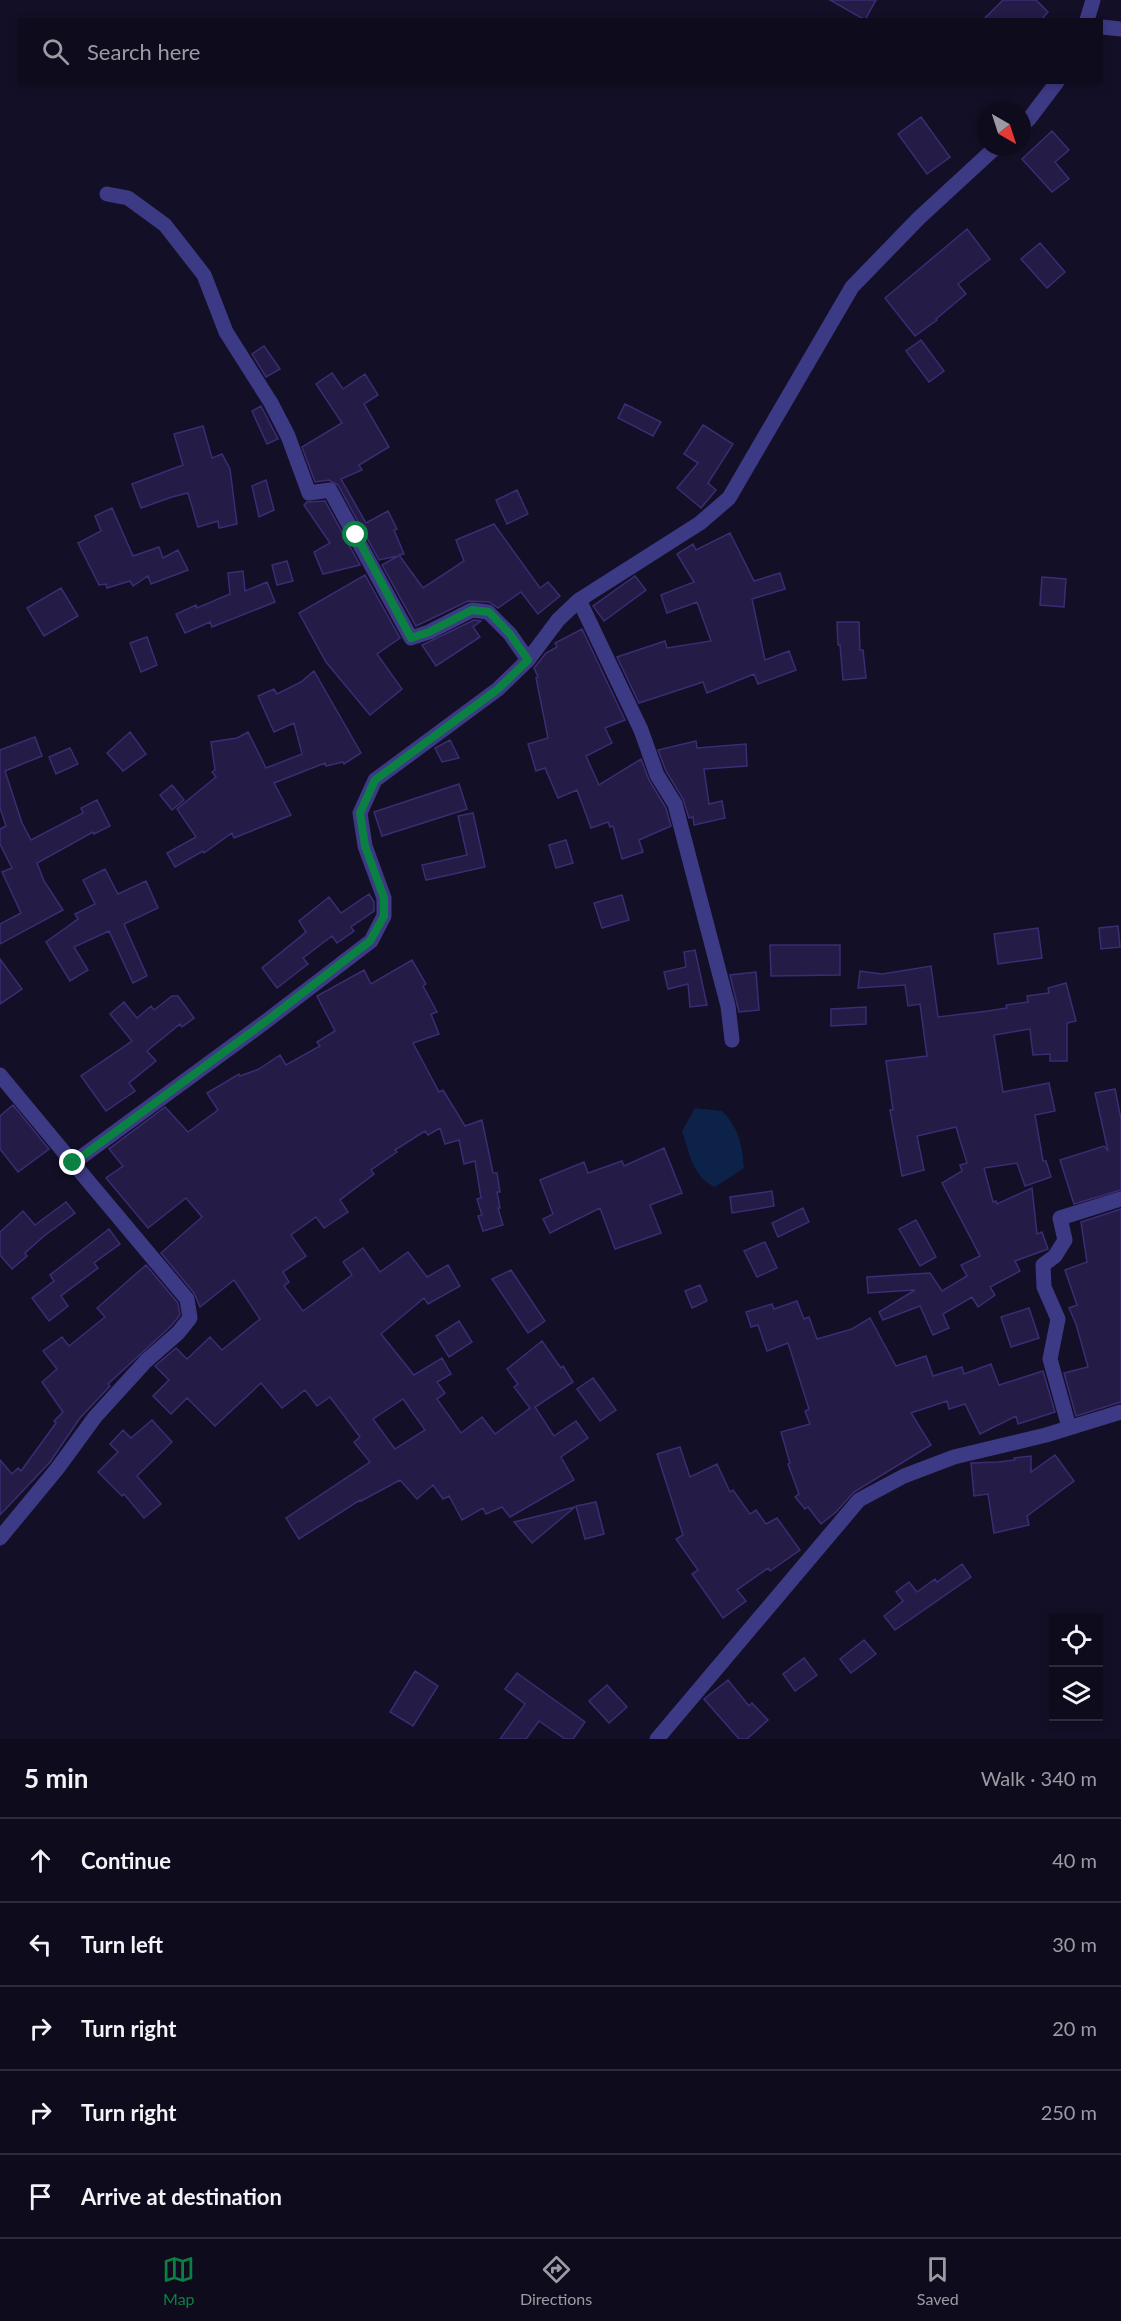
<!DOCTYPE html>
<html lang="en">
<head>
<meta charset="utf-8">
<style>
  :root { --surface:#0e0b1c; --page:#171425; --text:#f1f3f6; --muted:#9b9ba3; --line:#2e2b3b; --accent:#0b8043 }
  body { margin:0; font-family:Lato,sans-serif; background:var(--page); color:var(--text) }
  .controls { position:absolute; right:18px; bottom:18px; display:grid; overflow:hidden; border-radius:0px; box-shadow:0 3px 9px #0003 }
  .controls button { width:54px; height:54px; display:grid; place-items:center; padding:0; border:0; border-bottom:2px solid var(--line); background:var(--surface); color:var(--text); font:30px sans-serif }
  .compass { position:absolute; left:977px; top:102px; width:54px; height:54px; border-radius:50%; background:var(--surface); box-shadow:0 3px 9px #0003; rotate:141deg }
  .stop { position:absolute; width:18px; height:18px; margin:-14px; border:4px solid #0b8043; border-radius:50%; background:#fff }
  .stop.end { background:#0b8043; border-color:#fff; box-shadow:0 2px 6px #0008 }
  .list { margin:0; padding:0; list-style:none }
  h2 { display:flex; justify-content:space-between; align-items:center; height:78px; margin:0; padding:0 24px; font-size:26px }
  h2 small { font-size:20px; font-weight:400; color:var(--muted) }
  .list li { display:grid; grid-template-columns:39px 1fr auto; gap:18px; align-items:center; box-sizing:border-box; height:84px; padding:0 24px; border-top:2px solid var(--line) }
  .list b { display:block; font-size:22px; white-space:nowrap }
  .list em { font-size:20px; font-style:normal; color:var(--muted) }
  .icon { flex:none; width:33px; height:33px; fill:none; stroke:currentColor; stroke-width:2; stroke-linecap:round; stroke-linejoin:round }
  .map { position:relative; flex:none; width:1121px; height:1739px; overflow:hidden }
  .search { position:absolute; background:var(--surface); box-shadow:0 3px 9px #0003; left:18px; right:18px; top:18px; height:66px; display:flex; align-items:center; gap:15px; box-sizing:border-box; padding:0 21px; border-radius:0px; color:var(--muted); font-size:22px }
  .sheet { height:498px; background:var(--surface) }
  nav { display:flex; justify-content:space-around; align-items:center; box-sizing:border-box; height:84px; border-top:2px solid var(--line); background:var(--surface); font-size:16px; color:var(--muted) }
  nav a { display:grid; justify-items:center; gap:3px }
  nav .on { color:var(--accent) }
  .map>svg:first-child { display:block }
  .water { fill:#0c2248 }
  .building { fill:#241b47; stroke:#3b2d73; stroke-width:1.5; fill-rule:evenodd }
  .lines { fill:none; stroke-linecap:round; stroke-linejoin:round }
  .minor { stroke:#3d3a85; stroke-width:15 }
  .route { stroke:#0b8043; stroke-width:8 }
</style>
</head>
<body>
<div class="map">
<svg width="1121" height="1739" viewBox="0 0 1121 1739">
  <rect width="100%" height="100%" fill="#130f26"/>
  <path class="water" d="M 695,1108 L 722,1111 C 739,1129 742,1143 744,1168 L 715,1187 C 693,1178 689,1152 682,1131 Z"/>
  <path class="building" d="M 830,0 L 876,0 L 865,20 Z
    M 1003,0 L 1036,0 L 1048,12 L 1041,20 L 983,20 Z
    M 921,117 L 950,157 L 927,174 L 898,134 Z
    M 1052,131 L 1069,150 L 1055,162 L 1069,179 L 1052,192 L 1022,159 Z
    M 967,229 L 990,259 L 958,284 L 966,294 L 936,319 L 937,320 L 915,336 L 885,298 Z
    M 1040,243 L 1065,272 L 1047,288 L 1021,259 Z
    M 921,340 L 944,371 L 929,382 L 906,351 Z
    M 264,346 L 280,369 L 266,377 L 252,354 Z
    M 332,373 L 343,389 L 365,374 L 378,395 L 364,404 L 389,447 L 359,465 L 362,470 L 341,479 L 366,523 L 388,511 L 397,529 L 394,530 L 404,554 L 399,555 L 423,588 L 464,561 L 456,540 L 494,524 L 540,588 L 548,582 L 560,596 L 538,614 L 521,592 L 498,608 L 489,602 L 468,601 L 416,626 L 382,565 L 398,556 L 379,560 L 338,485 L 329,480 L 315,482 L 302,447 L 342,423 L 316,384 Z
    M 625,404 L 661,422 L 653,436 L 618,418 Z
    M 261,406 L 278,439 L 267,444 L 252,411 Z
    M 703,425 L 733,444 L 708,483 L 716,490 L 701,508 L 677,488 L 698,463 L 684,454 Z
    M 203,426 L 212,458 L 222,454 L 230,469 L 237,524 L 219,528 L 218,521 L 198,527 L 188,493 L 172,497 L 141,508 L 132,484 L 183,465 L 174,434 Z
    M 266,480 L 274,510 L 259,517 L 252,486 Z
    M 517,490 L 528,514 L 507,524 L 496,500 Z
    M 325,501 L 360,565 L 323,574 L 314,552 L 330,543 L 304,505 L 307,502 Z
    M 112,508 L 133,556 L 159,547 L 163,558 L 178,550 L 188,570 L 151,584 L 148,576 L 133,586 L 130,581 L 107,588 L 106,584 L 99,585 L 78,543 L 101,531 L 95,516 Z
    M 730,533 L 754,581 L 780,573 L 785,589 L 752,599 L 765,660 L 789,651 L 796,670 L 758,684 L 754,674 L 707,693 L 703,682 L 639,703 L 617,657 L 665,641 L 667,648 L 711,641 L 697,602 L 667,613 L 661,595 L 694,582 L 677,554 L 693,544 L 696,550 Z
    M 287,561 L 293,581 L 277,585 L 272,565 Z
    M 243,571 L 245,591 L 267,582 L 275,602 L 212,627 L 210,622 L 185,633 L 176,614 L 196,605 L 197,608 L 230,594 L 228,573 Z
    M 365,575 L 400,638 L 377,654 L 402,689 L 370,715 L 326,662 L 299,613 Z
    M 635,576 L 646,590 L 604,621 L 593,606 Z
    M 1042,577 L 1066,579 L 1064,607 L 1040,605 Z
    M 61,588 L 78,616 L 44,636 L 27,608 Z
    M 474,620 L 481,621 L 473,627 L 480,637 L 436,666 L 422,645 Z
    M 837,622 L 859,622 L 860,650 L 863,650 L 866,678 L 843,680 L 840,645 L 838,645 Z
    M 582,629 L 625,720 L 605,728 L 612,743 L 586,756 L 599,785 L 641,759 L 649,780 L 666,808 L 671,826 L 639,840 L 643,852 L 622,859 L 613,826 L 610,827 L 608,822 L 591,828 L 577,790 L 558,798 L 545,768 L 536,771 L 528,744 L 548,738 L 536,678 L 538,677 L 534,668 L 546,653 L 557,647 L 555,643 Z
    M 147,637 L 157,665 L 141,672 L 130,643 Z
    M 314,671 L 361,753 L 344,764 L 343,762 L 326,766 L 325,763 L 274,783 L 291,815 L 234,838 L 232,833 L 204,853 L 203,851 L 175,867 L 167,853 L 196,837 L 177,809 L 216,777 L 212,772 L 215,770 L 211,742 L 237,738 L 248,732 L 266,768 L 302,754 L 294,723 L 274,732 L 258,696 L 274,689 L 277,694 L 301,682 Z
    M 130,732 L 146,754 L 123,771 L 107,753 Z
    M 35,737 L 42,756 L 5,771 L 22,823 L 31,840 L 83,813 L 81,808 L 97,800 L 110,826 L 94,834 L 93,832 L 37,863 L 44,881 L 63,910 L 0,944 L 0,924 L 21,913 L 2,872 L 12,868 L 0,844 L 0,829 L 6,826 L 0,808 L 0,750 Z
    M 450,740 L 459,758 L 442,762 L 435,748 Z
    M 696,741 L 697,748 L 746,744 L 747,766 L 704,769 L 709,804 L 722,801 L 725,818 L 694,825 L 693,817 L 689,818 L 683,799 L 666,771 L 658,750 Z
    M 70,748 L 78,764 L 56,774 L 49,757 Z
    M 459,784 L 467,809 L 382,836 L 374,812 Z
    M 172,785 L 184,800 L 172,810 L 160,795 Z
    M 473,813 L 485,867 L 426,880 L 422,865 L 467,855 L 458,816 Z
    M 566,840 L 573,863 L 556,868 L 549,845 Z
    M 105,869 L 118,894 L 146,881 L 158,908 L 124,924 L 147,976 L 133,983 L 109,931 L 74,947 L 88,970 L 70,981 L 46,942 L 78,919 L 75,914 L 95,904 L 83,880 Z
    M 369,894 L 374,902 L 374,911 L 351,927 L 354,931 L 337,943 L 332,936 L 303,958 L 308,964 L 277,988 L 262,968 L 306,932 L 299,921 L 329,897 L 341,913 Z
    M 622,895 L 629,920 L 602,928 L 594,903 Z
    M 1118,926 L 1120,947 L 1101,949 L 1099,928 Z
    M 1038,928 L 1042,958 L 998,964 L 994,934 Z
    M 770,945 L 840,945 L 840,975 L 771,976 Z
    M 695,950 L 707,1005 L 690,1007 L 688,984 L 668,989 L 664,972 L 686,967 L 684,952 Z
    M 0,959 L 22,989 L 0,1004 Z
    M 412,960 L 426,984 L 423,986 L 437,1012 L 431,1014 L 439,1034 L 413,1043 L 439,1092 L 443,1090 L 465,1126 L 482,1120 L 493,1173 L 497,1173 L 500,1192 L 497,1192 L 500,1208 L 498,1208 L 503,1225 L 483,1231 L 478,1216 L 482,1215 L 477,1199 L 481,1198 L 475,1161 L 464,1164 L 459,1140 L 445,1144 L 440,1128 L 428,1135 L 425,1131 L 395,1150 L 397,1152 L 371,1170 L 374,1174 L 340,1200 L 348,1212 L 324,1228 L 316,1217 L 291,1235 L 306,1256 L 283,1272 L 289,1282 L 284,1286 L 303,1311 L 352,1275 L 343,1262 L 363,1248 L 380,1272 L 408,1252 L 427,1277 L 448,1265 L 460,1286 L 428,1304 L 424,1298 L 381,1334 L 414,1375 L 442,1358 L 451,1374 L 437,1382 L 445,1393 L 437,1399 L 461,1433 L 482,1417 L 495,1434 L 530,1408 L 514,1387 L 518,1384 L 507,1369 L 542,1341 L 561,1368 L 563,1366 L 573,1382 L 535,1407 L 554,1436 L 576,1421 L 588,1438 L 561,1457 L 574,1480 L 510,1517 L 502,1507 L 486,1514 L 483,1508 L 462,1520 L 449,1496 L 443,1499 L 433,1485 L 417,1499 L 400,1480 L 361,1501 L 360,1500 L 299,1539 L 286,1518 L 370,1462 L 354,1442 L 360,1437 L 330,1397 L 317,1406 L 305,1390 L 282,1408 L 261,1383 L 215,1426 L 187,1398 L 171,1414 L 153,1396 L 169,1380 L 155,1366 L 176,1348 L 187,1359 L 210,1337 L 222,1350 L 260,1319 L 234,1280 L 200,1307 L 194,1293 L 161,1253 L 202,1217 L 186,1198 L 148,1228 L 106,1178 L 123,1166 L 109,1149 L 165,1107 L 188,1132 L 218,1110 L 207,1093 L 239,1074 L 240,1076 L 259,1069 L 280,1055 L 286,1065 L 320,1046 L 317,1042 L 335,1031 L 317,996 L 364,970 L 371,984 ZM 403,1399 L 425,1430 L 395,1449 L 373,1419 Z
    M 931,966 L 938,1017 L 988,1011 L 1007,1008 L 1006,1005 L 1028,1002 L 1027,996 L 1049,993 L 1048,988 L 1066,983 L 1076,1021 L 1067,1023 L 1067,1061 L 1050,1061 L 1050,1054 L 1033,1055 L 1030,1029 L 994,1035 L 1003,1092 L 1049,1083 L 1055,1111 L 1035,1115 L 1043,1161 L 1046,1161 L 1051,1177 L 1025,1186 L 1017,1163 L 984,1168 L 993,1202 L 996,1201 L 997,1204 L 1032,1188 L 1037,1234 L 1042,1232 L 1048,1249 L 1015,1261 L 1020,1271 L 990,1287 L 995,1295 L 978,1307 L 972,1297 L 943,1314 L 949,1328 L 933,1335 L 920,1306 L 883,1320 L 879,1312 L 915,1290 L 868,1293 L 867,1277 L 930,1273 L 942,1291 L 967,1276 L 961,1265 L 980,1256 L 942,1183 L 962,1171 L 960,1165 L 967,1163 L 956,1127 L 917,1136 L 924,1170 L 902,1176 L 890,1110 L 893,1110 L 886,1061 L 927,1056 L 920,1004 L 908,1006 L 905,985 L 858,988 L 860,971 L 882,974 Z
    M 756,972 L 759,1010 L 739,1012 L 730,975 Z
    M 172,996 L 178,996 L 194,1018 L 182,1027 L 180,1024 L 147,1051 L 156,1061 L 129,1083 L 135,1091 L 106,1111 L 81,1076 L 132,1041 L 110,1014 L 124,1002 L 137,1018 L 151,1006 L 154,1010 Z
    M 866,1007 L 866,1024 L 831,1026 L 831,1009 Z
    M 1115,1089 L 1121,1119 L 1121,1190 L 1074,1204 L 1060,1160 L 1104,1146 L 1108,1151 L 1095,1093 Z
    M 13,1105 L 49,1149 L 18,1172 L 0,1149 L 0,1116 Z
    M 664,1148 L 682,1193 L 650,1205 L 661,1233 L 615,1249 L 600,1208 L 550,1233 L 543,1219 L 553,1214 L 540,1180 L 584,1162 L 588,1173 L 622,1161 L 624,1166 Z
    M 772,1191 L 774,1206 L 732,1213 L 730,1197 Z
    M 66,1202 L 75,1213 L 44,1236 L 25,1253 L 27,1256 L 12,1269 L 0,1255 L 0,1232 L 23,1211 L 35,1225 Z
    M 803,1208 L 809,1222 L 778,1237 L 772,1223 Z
    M 1121,1209 L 1121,1402 L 1076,1416 L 1064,1373 L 1088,1367 L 1076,1324 L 1069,1308 L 1077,1305 L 1065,1270 L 1087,1262 L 1081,1222 Z
    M 916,1220 L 936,1257 L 920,1266 L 899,1229 Z
    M 109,1229 L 120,1244 L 94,1263 L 98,1268 L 61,1296 L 68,1306 L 49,1321 L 32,1298 L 54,1281 L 50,1275 Z
    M 765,1242 L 777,1268 L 757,1277 L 744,1251 Z
    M 146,1265 L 178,1303 L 180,1315 L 171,1326 L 108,1384 L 110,1386 L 80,1418 L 50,1462 L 0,1515 L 0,1460 L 12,1474 L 18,1468 L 21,1471 L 56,1423 L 54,1421 L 63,1412 L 42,1382 L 57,1369 L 43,1351 L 62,1337 L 69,1346 L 105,1317 L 97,1308 Z
    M 511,1270 L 545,1321 L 528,1333 L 492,1279 Z
    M 700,1285 L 707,1301 L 692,1308 L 685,1291 Z
    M 797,1301 L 804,1319 L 809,1317 L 817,1339 L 852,1329 L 870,1318 L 896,1366 L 926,1356 L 933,1376 L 962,1367 L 964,1374 L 991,1364 L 999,1385 L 1043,1371 L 1055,1412 L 1018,1424 L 1016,1416 L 980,1434 L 965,1404 L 949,1409 L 947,1401 L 911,1413 L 931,1445 L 854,1492 L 836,1512 L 821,1524 L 808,1507 L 805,1509 L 795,1497 L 799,1494 L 788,1464 L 790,1463 L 781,1432 L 810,1424 L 805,1411 L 809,1409 L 788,1343 L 767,1351 L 758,1325 L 751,1327 L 746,1312 L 772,1304 L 774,1309 Z
    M 1029,1308 L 1039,1338 L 1011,1347 L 1001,1317 Z
    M 459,1321 L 472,1342 L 449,1357 L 436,1336 Z
    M 593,1378 L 616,1410 L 600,1421 L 577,1389 Z
    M 152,1420 L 172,1442 L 137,1476 L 161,1504 L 144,1518 L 124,1494 L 122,1496 L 98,1472 L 118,1452 L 110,1444 L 123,1430 L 131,1438 Z
    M 680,1447 L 690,1477 L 717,1464 L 730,1492 L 733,1490 L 750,1514 L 756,1510 L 766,1524 L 777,1518 L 800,1550 L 770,1571 L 768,1568 L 737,1590 L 746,1601 L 723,1618 L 692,1574 L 698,1570 L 676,1539 L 683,1535 L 657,1454 Z
    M 1055,1455 L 1074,1481 L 1027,1516 L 1029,1525 L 994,1533 L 988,1494 L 974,1496 L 971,1463 L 998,1462 L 1015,1460 L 1014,1458 L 1031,1456 L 1031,1472 Z
    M 596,1502 L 604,1534 L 585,1539 L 576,1506 Z
    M 575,1507 L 532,1543 L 514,1522 Z
    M 962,1564 L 971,1577 L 895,1630 L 884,1616 L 903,1601 L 896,1592 L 909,1582 L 917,1592 L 935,1579 L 937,1582 Z
    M 864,1640 L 876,1654 L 851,1673 L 840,1659 Z
    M 804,1658 L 817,1675 L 795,1691 L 783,1674 Z
    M 415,1671 L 438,1686 L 413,1726 L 390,1712 Z
    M 517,1673 L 585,1722 L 573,1739 L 565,1739 L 539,1721 L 526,1739 L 500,1739 L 525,1704 L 505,1689 Z
    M 728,1680 L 749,1706 L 752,1703 L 768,1720 L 747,1739 L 739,1739 L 704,1699 Z
    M 607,1685 L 627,1707 L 609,1723 L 589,1701 Z"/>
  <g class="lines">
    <path class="minor" d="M 1087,20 L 1093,0
      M 1102,27 L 1121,29
      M 1022,125 L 1029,119 L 1057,82
      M 107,194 L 128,198 L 165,225 L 204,275 L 226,332 L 271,403 L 288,436 L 309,493 L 330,490 L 411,638 L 429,632 L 472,610 L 488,612 L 510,634 L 528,660
      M 579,600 L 641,730 L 657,775 L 675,804 L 728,1006 L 732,1040
      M 0,1075 L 73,1163
      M 1069,1427 L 1050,1359 L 1058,1319 L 1044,1287 L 1043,1265 L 1055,1256 L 1065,1240 L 1060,1218 L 1121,1199
      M 0,1538 L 57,1469 L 95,1417 L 146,1361 L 178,1333 L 190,1318 L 187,1299 L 73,1163 L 265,1022 L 371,941 L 384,916 L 384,898 L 365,846 L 360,813 L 375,780 L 498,689 L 528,660 L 558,620 L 579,600 L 700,523 L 729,498 L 852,287 L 919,218 L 996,147
      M 657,1739 L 859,1500 L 904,1476 L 954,1457 L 1046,1435 L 1121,1412"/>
  </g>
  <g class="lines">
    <path class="route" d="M 73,1163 L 265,1022 L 370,941 L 384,916 L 384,898 L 365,846 L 360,813 L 375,780 L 498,689 L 528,660 L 510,634 L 489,612 L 472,610 L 429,632 L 411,638 L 356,535"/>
  </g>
</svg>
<div class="controls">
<button><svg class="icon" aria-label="locate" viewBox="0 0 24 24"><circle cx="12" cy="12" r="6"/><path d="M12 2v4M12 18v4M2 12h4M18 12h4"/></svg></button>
<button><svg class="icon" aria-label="layers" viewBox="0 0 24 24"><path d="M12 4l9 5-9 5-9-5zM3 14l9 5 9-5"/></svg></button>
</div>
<svg class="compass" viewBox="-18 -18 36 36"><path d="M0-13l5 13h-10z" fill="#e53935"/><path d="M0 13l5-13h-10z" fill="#9b9ba3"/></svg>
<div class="stop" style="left:356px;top:535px"></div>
<div class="stop end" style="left:73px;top:1163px"></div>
<div class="search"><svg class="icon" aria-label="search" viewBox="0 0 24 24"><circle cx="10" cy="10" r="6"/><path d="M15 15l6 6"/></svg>Search here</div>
</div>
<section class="sheet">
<h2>5 min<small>Walk · 340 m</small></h2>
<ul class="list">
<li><svg class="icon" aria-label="ahead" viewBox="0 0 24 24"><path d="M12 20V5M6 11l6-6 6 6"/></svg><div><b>Continue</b></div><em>40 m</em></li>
<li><svg class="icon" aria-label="left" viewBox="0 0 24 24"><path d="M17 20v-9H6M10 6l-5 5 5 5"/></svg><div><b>Turn left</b></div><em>30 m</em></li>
<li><svg class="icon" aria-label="right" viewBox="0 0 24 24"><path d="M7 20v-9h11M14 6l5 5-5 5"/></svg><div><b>Turn right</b></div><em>20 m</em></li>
<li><svg class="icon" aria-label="right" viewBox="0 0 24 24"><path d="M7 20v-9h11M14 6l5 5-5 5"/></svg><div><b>Turn right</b></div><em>250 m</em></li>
<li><svg class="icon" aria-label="arrive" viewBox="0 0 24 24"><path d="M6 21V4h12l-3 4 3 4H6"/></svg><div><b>Arrive at destination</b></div></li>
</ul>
</section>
<nav>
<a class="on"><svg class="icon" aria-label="map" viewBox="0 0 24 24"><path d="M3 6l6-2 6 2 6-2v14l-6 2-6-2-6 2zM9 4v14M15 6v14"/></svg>Map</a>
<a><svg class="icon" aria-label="directions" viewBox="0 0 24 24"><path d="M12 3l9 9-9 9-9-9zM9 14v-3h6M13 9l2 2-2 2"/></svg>Directions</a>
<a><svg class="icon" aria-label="saved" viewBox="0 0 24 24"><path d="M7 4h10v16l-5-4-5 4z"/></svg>Saved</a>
</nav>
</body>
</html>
